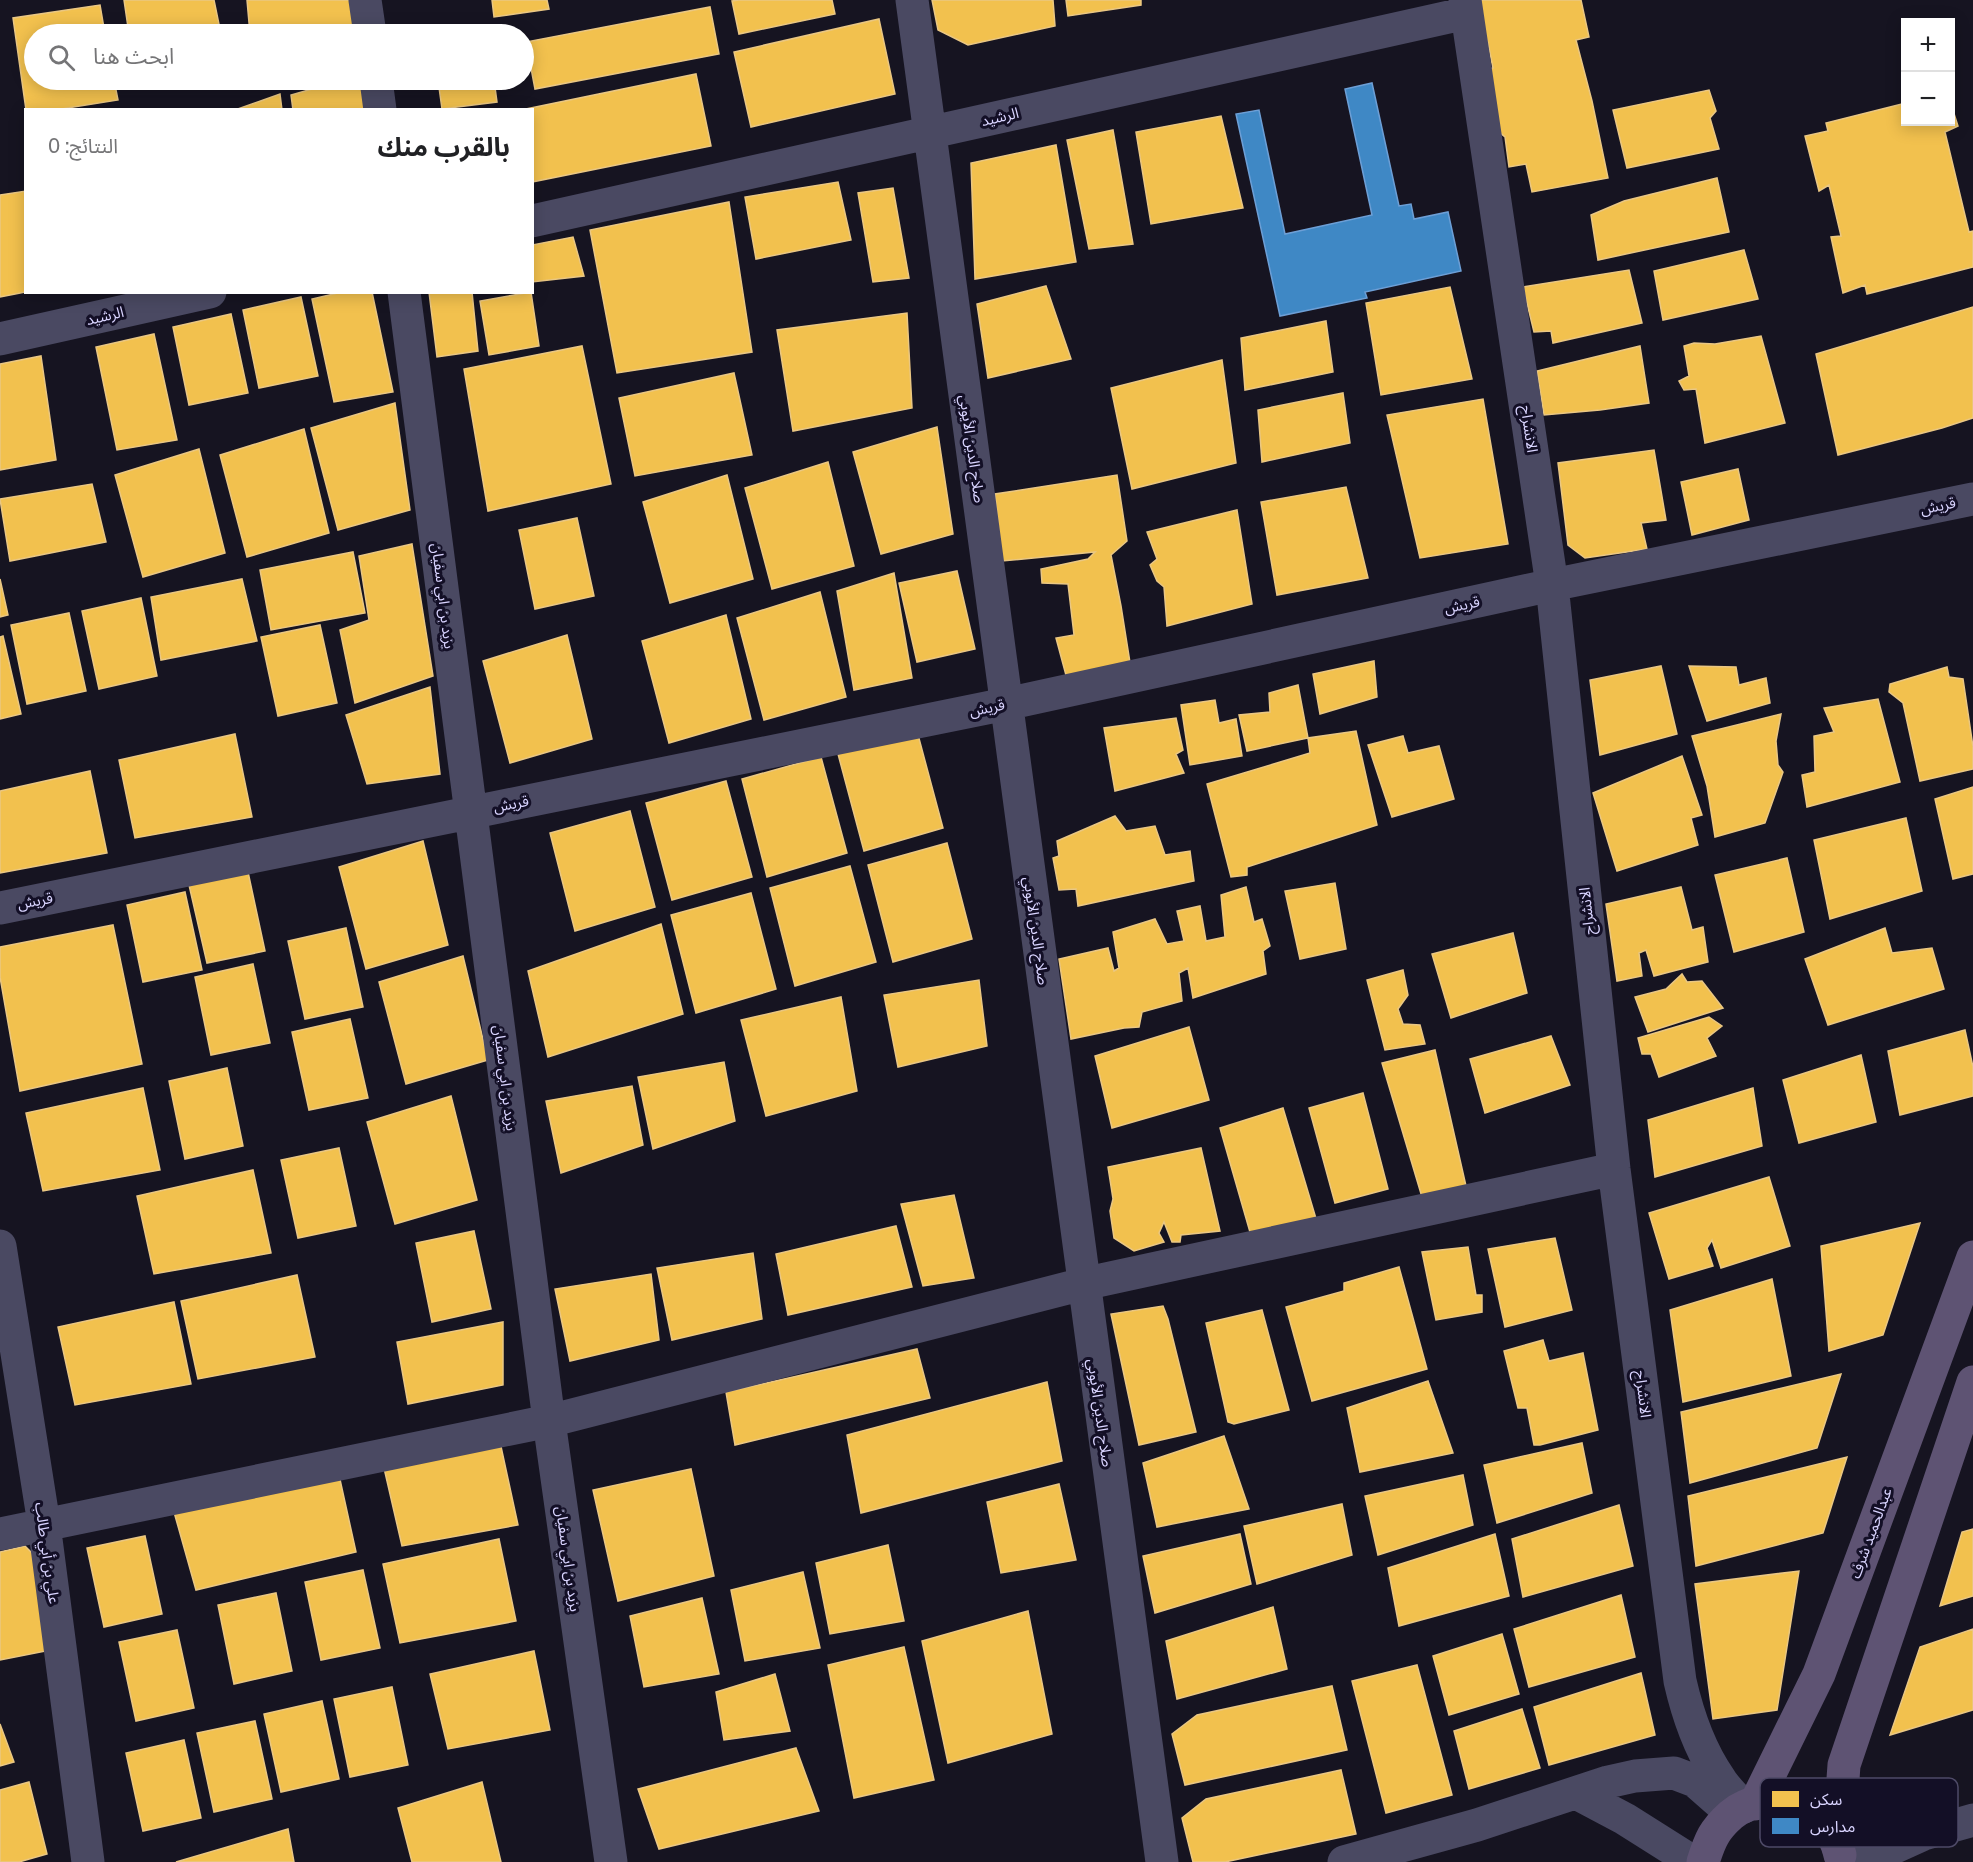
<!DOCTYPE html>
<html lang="ar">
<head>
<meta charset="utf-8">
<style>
  :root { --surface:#fff; --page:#f6f6f6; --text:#202124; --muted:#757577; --line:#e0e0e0 }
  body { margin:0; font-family:"Public Sans","Noto Sans Arabic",sans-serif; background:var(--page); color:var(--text); direction:rtl }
  .controls { position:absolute; right:18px; top:18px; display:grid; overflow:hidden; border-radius:0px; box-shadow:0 3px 15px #0003 }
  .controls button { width:54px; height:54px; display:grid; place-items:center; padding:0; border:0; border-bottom:2px solid var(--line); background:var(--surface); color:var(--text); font:30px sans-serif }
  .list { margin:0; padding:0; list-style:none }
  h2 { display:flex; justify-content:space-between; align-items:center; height:78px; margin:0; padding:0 24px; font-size:26px }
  h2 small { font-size:20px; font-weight:400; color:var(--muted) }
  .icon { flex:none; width:33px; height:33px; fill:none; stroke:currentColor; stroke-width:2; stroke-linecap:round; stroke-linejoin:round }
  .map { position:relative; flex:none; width:1973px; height:1862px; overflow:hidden; direction:ltr }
  .search { position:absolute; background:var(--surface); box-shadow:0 3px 15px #0003; left:24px; top:24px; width:510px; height:66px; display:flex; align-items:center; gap:15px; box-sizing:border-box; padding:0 21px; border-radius:33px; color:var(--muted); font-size:22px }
  .panel { position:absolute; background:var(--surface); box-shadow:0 3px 15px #0003; left:24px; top:108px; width:510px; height:186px; border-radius:0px; direction:rtl }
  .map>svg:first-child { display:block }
  .homes { fill:#f2c14e; stroke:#eac783; stroke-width:1.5 }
  .schools { fill:#3f88c5; stroke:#6d9fd6; stroke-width:1.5 }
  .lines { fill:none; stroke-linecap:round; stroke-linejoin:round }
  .minor { stroke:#4a4962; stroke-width:33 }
  .primary { stroke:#5e5373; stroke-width:33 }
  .labels { text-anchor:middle; stroke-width:6; stroke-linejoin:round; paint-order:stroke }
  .street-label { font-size:15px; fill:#d9d4ff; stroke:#130f26 }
  .key { fill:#130f26; stroke:#4e4a67; stroke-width:1.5 }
  .key-label { font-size:16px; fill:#d9d4ff }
</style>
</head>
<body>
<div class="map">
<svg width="1973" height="1862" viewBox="0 0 1973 1862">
  <rect width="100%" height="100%" fill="#161421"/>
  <path class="homes" d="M 124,0 L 214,0 L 221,34 L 129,34 Z
    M 247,0 L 351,0 L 356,34 L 250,34 Z
    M 492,0 L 547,0 L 549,9 L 494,17 Z
    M 739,0 L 832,0 L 835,14 L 739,34 L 732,1 Z
    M 932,0 L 1053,0 L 1055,26 L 968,45 L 938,30 Z
    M 1066,0 L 1141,0 L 1141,5 L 1068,16 Z
    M 1472,0 L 1581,0 L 1589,37 L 1576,40 L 1592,101 L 1608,178 L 1532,192 L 1526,164 L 1509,167 L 1505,137 L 1492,126 L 1484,70 L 1493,68 L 1488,43 Z
    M 100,5 L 105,34 L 34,34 L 34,80 L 114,80 L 118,100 L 55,110 L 26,110 L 13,18 Z
    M 710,7 L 719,54 L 535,89 L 526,42 Z
    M 879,19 L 895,94 L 751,127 L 734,52 Z
    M 696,74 L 711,146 L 532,182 L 532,110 L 521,110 Z
    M 343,80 L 364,80 L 368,110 L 293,110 L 291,95 Z
    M 438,80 L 494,80 L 497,102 L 442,109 Z
    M 1709,90 L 1716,111 L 1710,118 L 1719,149 L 1627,168 L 1613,110 Z
    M 280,94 L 282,110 L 235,110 Z
    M 1950,101 L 1958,126 L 1945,132 L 1969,232 L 1973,231 L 1973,267 L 1867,294 L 1865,285 L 1843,293 L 1831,237 L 1841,236 L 1829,185 L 1819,191 L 1805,136 L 1828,131 L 1826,123 L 1906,103 L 1906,122 L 1950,122 Z
    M 1221,116 L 1243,208 L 1151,224 L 1136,132 Z
    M 1113,130 L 1133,244 L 1089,249 L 1067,140 Z
    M 1056,145 L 1076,262 L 975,279 L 971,163 Z
    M 1717,178 L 1729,232 L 1598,260 L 1591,215 L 1624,201 Z
    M 838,182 L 851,240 L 756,259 L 745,197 Z
    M 893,188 L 909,278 L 873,282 L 858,193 Z
    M 26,191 L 26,292 L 0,297 L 0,195 Z
    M 729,202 L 752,352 L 617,373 L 590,230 Z
    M 573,237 L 584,276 L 532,282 L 532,245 Z
    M 1744,250 L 1758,299 L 1663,320 L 1654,271 Z
    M 1629,270 L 1642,323 L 1553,343 L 1551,331 L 1534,332 L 1523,287 Z
    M 1046,286 L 1071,359 L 988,378 L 977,304 Z
    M 1450,287 L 1472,379 L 1381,395 L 1366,303 Z
    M 372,292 L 393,392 L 334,402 L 312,299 L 342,292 Z
    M 429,292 L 472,292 L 478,351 L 437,357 Z
    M 531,292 L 539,346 L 489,355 L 480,301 Z
    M 301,297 L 318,376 L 259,388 L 243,310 Z
    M 1973,307 L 1973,418 L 1942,428 L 1838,455 L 1816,354 Z
    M 907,313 L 912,408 L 793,431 L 777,330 Z
    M 231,314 L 248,393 L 189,405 L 173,327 Z
    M 1326,321 L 1333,372 L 1245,390 L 1241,338 Z
    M 154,334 L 177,440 L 117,450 L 96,347 Z
    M 1761,336 L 1785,423 L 1705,443 L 1696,389 L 1684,390 L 1679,381 L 1689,376 L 1684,346 L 1694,343 L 1715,344 Z
    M 582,346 L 611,484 L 488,511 L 464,369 Z
    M 1640,346 L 1649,403 L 1600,410 L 1544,415 L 1537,371 Z
    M 41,356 L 56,460 L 0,470 L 0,364 Z
    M 1222,360 L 1236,463 L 1132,489 L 1111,388 Z
    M 734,373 L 752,455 L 635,476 L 619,398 Z
    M 1343,393 L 1350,443 L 1262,462 L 1258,410 Z
    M 1483,399 L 1508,544 L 1420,558 L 1387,415 Z
    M 395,403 L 410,510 L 338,530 L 311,428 Z
    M 937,427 L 953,534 L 881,554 L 853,452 Z
    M 304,429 L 329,533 L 247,557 L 220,455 Z
    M 199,449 L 225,553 L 143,577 L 115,475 Z
    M 1654,450 L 1666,520 L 1641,523 L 1647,549 L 1585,558 L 1568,545 L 1558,463 Z
    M 828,462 L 854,566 L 772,589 L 745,488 Z
    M 1738,469 L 1749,520 L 1692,535 L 1681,482 Z
    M 727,475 L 753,579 L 670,603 L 643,502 Z
    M 1117,475 L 1127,541 L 1111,555 L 1121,606 L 1131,669 L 1067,679 L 1056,638 L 1074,635 L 1068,584 L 1042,583 L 1041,569 L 1088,559 L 1095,552 L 1002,561 L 995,494 Z
    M 92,484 L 106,542 L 10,561 L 0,499 Z
    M 1346,487 L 1368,578 L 1277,595 L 1261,502 Z
    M 1237,510 L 1252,604 L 1167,626 L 1164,587 L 1157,581 L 1150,565 L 1157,559 L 1147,532 Z
    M 577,518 L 594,596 L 535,609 L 519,530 Z
    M 412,544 L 433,676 L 355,703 L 340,630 L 369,620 L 359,556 Z
    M 353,552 L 365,613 L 271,630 L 260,570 Z
    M 957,571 L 975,649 L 917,662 L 899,583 Z
    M 894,573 L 912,678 L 854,690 L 837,591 Z
    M 0,579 L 8,615 L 0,617 Z
    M 242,579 L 257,641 L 161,660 L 151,597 Z
    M 820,592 L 846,697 L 764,720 L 737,618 Z
    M 141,598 L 157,676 L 99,689 L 82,611 Z
    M 69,613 L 86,691 L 27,704 L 11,625 Z
    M 726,615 L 751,719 L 669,743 L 642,641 Z
    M 320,625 L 337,703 L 278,716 L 261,637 Z
    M 567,635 L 592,739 L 510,763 L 483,661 Z
    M 3,636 L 21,714 L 0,719 L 0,637 Z
    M 1374,661 L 1377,697 L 1320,714 L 1313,674 Z
    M 1661,666 L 1677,734 L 1600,755 L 1590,680 Z
    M 1689,666 L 1736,667 L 1739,685 L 1766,678 L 1770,703 L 1707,721 Z
    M 1947,667 L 1949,677 L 1963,679 L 1973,747 L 1973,769 L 1920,781 L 1903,703 L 1889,692 L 1890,684 Z
    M 1298,685 L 1308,738 L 1247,751 L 1239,715 L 1270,712 L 1269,693 Z
    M 430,687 L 440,774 L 367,784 L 346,715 Z
    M 1878,699 L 1900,782 L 1807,807 L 1802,775 L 1815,772 L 1814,736 L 1834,732 L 1824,708 Z
    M 1215,700 L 1219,723 L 1236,719 L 1242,756 L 1190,765 L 1181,705 Z
    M 1781,714 L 1776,741 L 1778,765 L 1783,772 L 1765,823 L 1715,837 L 1707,786 L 1692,736 Z
    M 1176,718 L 1183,750 L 1176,754 L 1184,773 L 1115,791 L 1104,728 Z
    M 917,731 L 943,828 L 864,851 L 838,754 Z
    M 1356,731 L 1377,825 L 1247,867 L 1247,875 L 1231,877 L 1207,784 L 1310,753 L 1308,738 Z
    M 235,734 L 252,817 L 135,838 L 119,760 Z
    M 1403,736 L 1408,753 L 1439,746 L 1454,799 L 1392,817 L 1368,745 Z
    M 1682,756 L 1702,815 L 1691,818 L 1698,845 L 1617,871 L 1593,793 Z
    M 821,757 L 847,853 L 767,877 L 742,779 Z
    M 90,771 L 107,853 L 0,873 L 0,791 Z
    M 726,781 L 752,877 L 672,900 L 646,803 Z
    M 1973,787 L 1973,874 L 1953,879 L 1935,799 Z
    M 630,811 L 655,907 L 575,931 L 550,833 Z
    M 1115,816 L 1126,831 L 1155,826 L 1165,855 L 1190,851 L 1194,881 L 1078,906 L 1076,889 L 1059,890 L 1053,858 L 1059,856 L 1057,841 Z
    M 1906,818 L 1922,891 L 1830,919 L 1814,840 Z
    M 423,841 L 448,945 L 366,969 L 339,867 Z
    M 947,843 L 972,939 L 893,962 L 868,865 Z
    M 1787,858 L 1804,932 L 1734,952 L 1715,875 Z
    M 850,866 L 876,962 L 795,986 L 770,888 Z
    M 248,872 L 265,951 L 207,963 L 189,885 Z
    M 1335,883 L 1346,949 L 1300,959 L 1285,891 Z
    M 1246,887 L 1254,922 L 1262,919 L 1270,946 L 1263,951 L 1266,974 L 1193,998 L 1188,968 L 1179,973 L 1182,1001 L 1142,1012 L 1139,1027 L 1124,1028 L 1071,1039 L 1059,959 L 1108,948 L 1114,971 L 1119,968 L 1113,932 L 1155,919 L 1167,944 L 1184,941 L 1177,911 L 1200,906 L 1206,941 L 1225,937 L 1221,895 Z
    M 1681,887 L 1692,930 L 1703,927 L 1708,962 L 1654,976 L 1646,950 L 1639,953 L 1642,976 L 1617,981 L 1606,904 Z
    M 185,892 L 202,970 L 143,982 L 127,905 Z
    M 751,893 L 776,989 L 696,1013 L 671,915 Z
    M 661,924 L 683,1014 L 548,1057 L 528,971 Z
    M 113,925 L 142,1064 L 20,1091 L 0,977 L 0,947 Z
    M 346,928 L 363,1007 L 305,1019 L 288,941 Z
    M 1885,928 L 1892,953 L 1932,948 L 1944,989 L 1828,1025 L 1805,959 Z
    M 1513,933 L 1527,993 L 1451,1018 L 1432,954 Z
    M 463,956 L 488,1060 L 406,1084 L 379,982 Z
    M 253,964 L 270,1043 L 211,1055 L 195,977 Z
    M 1403,970 L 1408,995 L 1398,1009 L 1403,1024 L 1420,1025 L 1425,1044 L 1385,1050 L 1367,980 Z
    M 1682,974 L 1687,982 L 1702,981 L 1723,1008 L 1648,1032 L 1635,997 L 1666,989 Z
    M 979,980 L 987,1046 L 898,1067 L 884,995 Z
    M 841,997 L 857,1091 L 766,1116 L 741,1020 Z
    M 1709,1017 L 1722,1026 L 1707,1038 L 1716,1056 L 1659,1077 L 1651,1054 L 1642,1054 L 1638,1038 Z
    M 350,1019 L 368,1098 L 309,1110 L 292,1032 Z
    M 1189,1027 L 1209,1100 L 1112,1128 L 1095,1056 Z
    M 1965,1030 L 1973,1067 L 1973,1096 L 1900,1115 L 1888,1051 Z
    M 1551,1036 L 1570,1085 L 1485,1113 L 1470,1059 Z
    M 1435,1050 L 1466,1186 L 1422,1197 L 1382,1063 Z
    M 1861,1055 L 1876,1122 L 1799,1143 L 1783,1080 Z
    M 724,1062 L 735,1121 L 653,1149 L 638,1077 Z
    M 227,1068 L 243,1146 L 185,1159 L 169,1081 Z
    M 632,1086 L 643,1145 L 561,1173 L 546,1101 Z
    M 143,1088 L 160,1170 L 43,1191 L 26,1113 Z
    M 1753,1088 L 1762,1146 L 1655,1177 L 1648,1120 Z
    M 1363,1093 L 1388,1189 L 1335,1203 L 1309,1108 Z
    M 451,1096 L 477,1200 L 395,1224 L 367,1122 Z
    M 1283,1108 L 1317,1222 L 1252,1239 L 1220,1128 Z
    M 339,1148 L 356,1226 L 298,1238 L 281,1160 Z
    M 1201,1148 L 1220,1231 L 1181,1235 L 1180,1242 L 1172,1242 L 1164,1222 L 1159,1233 L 1164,1242 L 1134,1251 L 1114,1238 L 1110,1211 L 1113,1199 L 1108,1167 Z
    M 253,1170 L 271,1253 L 154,1274 L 137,1196 Z
    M 1769,1177 L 1790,1246 L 1721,1268 L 1712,1240 L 1707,1248 L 1713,1266 L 1669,1279 L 1649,1213 Z
    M 954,1195 L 974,1278 L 923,1286 L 901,1204 Z
    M 1920,1223 L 1883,1335 L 1829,1351 L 1821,1246 Z
    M 896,1226 L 912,1287 L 788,1315 L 776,1254 Z
    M 474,1231 L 491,1309 L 432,1322 L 416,1243 Z
    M 1555,1238 L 1572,1310 L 1505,1327 L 1488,1249 Z
    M 1468,1247 L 1476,1295 L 1482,1295 L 1482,1312 L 1436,1320 L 1422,1252 Z
    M 753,1253 L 762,1319 L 672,1340 L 657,1268 Z
    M 1399,1267 L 1427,1369 L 1312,1401 L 1286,1307 L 1344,1291 L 1344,1283 Z
    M 651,1274 L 659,1340 L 570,1361 L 555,1289 Z
    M 297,1275 L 315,1357 L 198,1379 L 181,1301 Z
    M 1772,1279 L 1791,1376 L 1683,1402 L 1670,1310 Z
    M 174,1302 L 191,1384 L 75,1405 L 58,1327 Z
    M 1163,1306 L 1168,1319 L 1196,1432 L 1139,1445 L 1111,1314 Z
    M 1262,1310 L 1289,1410 L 1234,1424 L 1228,1422 L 1206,1323 Z
    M 503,1322 L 503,1385 L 408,1404 L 397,1342 Z
    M 1543,1340 L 1549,1361 L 1583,1353 L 1598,1430 L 1540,1445 L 1534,1445 L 1527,1408 L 1518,1408 L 1504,1351 Z
    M 917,1349 L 930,1398 L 735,1445 L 726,1392 Z
    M 1841,1374 L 1817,1448 L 1690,1483 L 1681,1412 Z
    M 1428,1381 L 1453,1453 L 1360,1472 L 1347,1408 Z
    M 1047,1382 L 1062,1461 L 861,1513 L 847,1435 Z
    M 1224,1436 L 1249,1509 L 1157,1527 L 1143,1463 Z
    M 500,1442 L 518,1525 L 402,1546 L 384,1468 Z
    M 1582,1443 L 1592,1493 L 1497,1523 L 1484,1465 Z
    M 1847,1457 L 1823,1533 L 1696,1566 L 1688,1496 Z
    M 691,1469 L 714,1576 L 618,1601 L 593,1490 Z
    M 339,1475 L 356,1552 L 196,1590 L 174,1512 Z
    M 1463,1475 L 1473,1525 L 1378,1555 L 1365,1496 Z
    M 1059,1484 L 1076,1560 L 1001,1573 L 987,1502 Z
    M 1342,1504 L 1352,1555 L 1257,1584 L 1244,1526 Z
    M 1619,1505 L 1633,1566 L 1523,1597 L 1512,1539 Z
    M 1973,1529 L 1973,1596 L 1940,1606 L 1962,1532 Z
    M 1240,1534 L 1251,1584 L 1155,1613 L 1143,1556 Z
    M 1495,1534 L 1509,1596 L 1399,1626 L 1388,1568 Z
    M 145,1536 L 162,1614 L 104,1627 L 87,1548 Z
    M 499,1539 L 516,1621 L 400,1643 L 383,1564 Z
    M 888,1545 L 904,1621 L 830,1634 L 816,1563 Z
    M 25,1546 L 39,1560 L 51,1650 L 0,1660 L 0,1552 Z
    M 363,1570 L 380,1648 L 321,1660 L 305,1582 Z
    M 1799,1571 L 1777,1710 L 1713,1719 L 1695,1584 Z
    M 803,1572 L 820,1648 L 745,1661 L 731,1590 Z
    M 276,1593 L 292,1671 L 234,1684 L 218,1605 Z
    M 1621,1595 L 1635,1657 L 1529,1687 L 1514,1629 Z
    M 702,1598 L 719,1674 L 644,1687 L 630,1616 Z
    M 1273,1607 L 1287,1669 L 1177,1699 L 1166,1641 Z
    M 1028,1611 L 1052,1734 L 948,1763 L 922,1641 Z
    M 1973,1629 L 1973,1710 L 1890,1735 L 1920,1647 Z
    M 177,1630 L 194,1708 L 136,1721 L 119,1642 Z
    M 1502,1634 L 1519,1694 L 1449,1715 L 1433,1656 Z
    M 904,1647 L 934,1780 L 854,1798 L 828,1665 Z
    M 534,1651 L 550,1730 L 448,1749 L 430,1674 Z
    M 1417,1665 L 1452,1795 L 1386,1813 L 1352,1681 Z
    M 1641,1673 L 1655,1735 L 1549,1765 L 1534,1707 Z
    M 775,1674 L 790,1731 L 724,1740 L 716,1692 Z
    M 1332,1686 L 1347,1750 L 1185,1785 L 1172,1734 L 1197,1715 Z
    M 392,1687 L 408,1765 L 350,1777 L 334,1699 Z
    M 322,1701 L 339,1779 L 281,1792 L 264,1714 Z
    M 1522,1709 L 1540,1768 L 1469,1789 L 1454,1731 Z
    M 255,1721 L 272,1799 L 214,1812 L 197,1733 Z
    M 0,1724 L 14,1762 L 0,1766 Z
    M 184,1740 L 201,1818 L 143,1831 L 126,1753 Z
    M 796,1748 L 819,1811 L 659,1849 L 638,1789 Z
    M 1341,1770 L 1356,1834 L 1225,1862 L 1193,1862 L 1182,1818 L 1206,1799 Z
    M 29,1782 L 47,1854 L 19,1862 L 0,1862 L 0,1790 Z
    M 482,1782 L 501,1862 L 412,1862 L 398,1808 Z
    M 288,1829 L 294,1862 L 176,1862 Z"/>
  <path class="schools" d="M 1372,83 L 1399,206 L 1411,204 L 1414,219 L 1448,212 L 1461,271 L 1365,292 L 1367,298 L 1280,316 L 1236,114 L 1259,110 L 1285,234 L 1372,215 L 1345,89 Z"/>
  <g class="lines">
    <path class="minor" d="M 365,0 L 370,34
      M 912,0 L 1162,1862
      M 1465,0 L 1552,585 L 1614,1169 L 1680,1681 C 1688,1716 1699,1749 1720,1779 C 1726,1789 1736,1798 1744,1807
      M 376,80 L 380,110
      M 532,221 L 1467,13
      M 404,292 L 549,1421 L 611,1862
      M 0,339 L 210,292
      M 0,908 L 1006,704 L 1552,585 L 1973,499
      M 0,1246 L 44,1524 L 88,1862
      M 0,1534 L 549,1421 L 1083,1284 L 1614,1169
      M 1576,1793 L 1625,1819 L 1693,1862
      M 1344,1862 L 1477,1825 L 1608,1782 L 1635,1776 L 1674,1773 L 1695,1781 L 1728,1810
      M 1862,1862 L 1924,1834 L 1973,1820"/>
    <path class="primary" d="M 1755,1804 L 1819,1674 L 1973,1257
      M 1838,1848 L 1844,1765 L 1973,1382
      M 1703,1862 C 1710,1840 1714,1830 1731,1815 C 1767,1784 1832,1810 1840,1855"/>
  </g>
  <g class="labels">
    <g class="street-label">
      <text transform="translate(1000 117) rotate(-13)" y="5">الرشيد</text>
      <text transform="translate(105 316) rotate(-13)" y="5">الرشيد</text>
      <text transform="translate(1529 429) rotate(82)" y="5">الانشراح</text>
      <text transform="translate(972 449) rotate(82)" y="5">صلاح الدين الأيوبي</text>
      <text transform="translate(1938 506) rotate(-12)" y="5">قريش</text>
      <text transform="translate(443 596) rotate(83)" y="5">يزيد بن ابي سفيان</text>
      <text transform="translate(1462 605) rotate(-12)" y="5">قريش</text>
      <text transform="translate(987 708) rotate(-12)" y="5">قريش</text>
      <text transform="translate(511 804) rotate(-11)" y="5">قريش</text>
      <text transform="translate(35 901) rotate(-11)" y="5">قريش</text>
      <text transform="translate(1587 911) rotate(-96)" y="5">الانشراح</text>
      <text transform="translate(1036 931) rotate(82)" y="5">صلاح الدين الأيوبي</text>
      <text transform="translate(505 1078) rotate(83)" y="5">يزيد بن ابي سفيان</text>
      <text transform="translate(1643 1394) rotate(83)" y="5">الانشراح</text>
      <text transform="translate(1100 1413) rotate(82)" y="5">صلاح الدين الأيوبي</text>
      <text transform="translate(1871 1533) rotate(-70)" y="5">عبدالحميد شرف</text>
      <text transform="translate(47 1553) rotate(82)" y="5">علي بن أبي طالب</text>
      <text transform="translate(568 1559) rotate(82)" y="5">يزيد بن ابي سفيان</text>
    </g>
  </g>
  <rect x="1760" y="1778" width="198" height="69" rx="9" class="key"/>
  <rect x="1772" y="1791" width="27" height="16" fill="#f2c14e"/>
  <rect x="1772" y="1818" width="27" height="16" fill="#3f88c5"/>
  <g class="key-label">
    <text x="1810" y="1805">سكن</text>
    <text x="1810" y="1832">مدارس</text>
  </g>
</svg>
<div class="controls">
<button>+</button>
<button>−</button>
</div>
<div class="search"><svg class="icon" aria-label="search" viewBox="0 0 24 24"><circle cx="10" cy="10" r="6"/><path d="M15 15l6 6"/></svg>ابحث هنا</div>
<section class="panel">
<h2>بالقرب منك<small>النتائج: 0</small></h2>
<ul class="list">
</ul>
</section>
</div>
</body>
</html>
